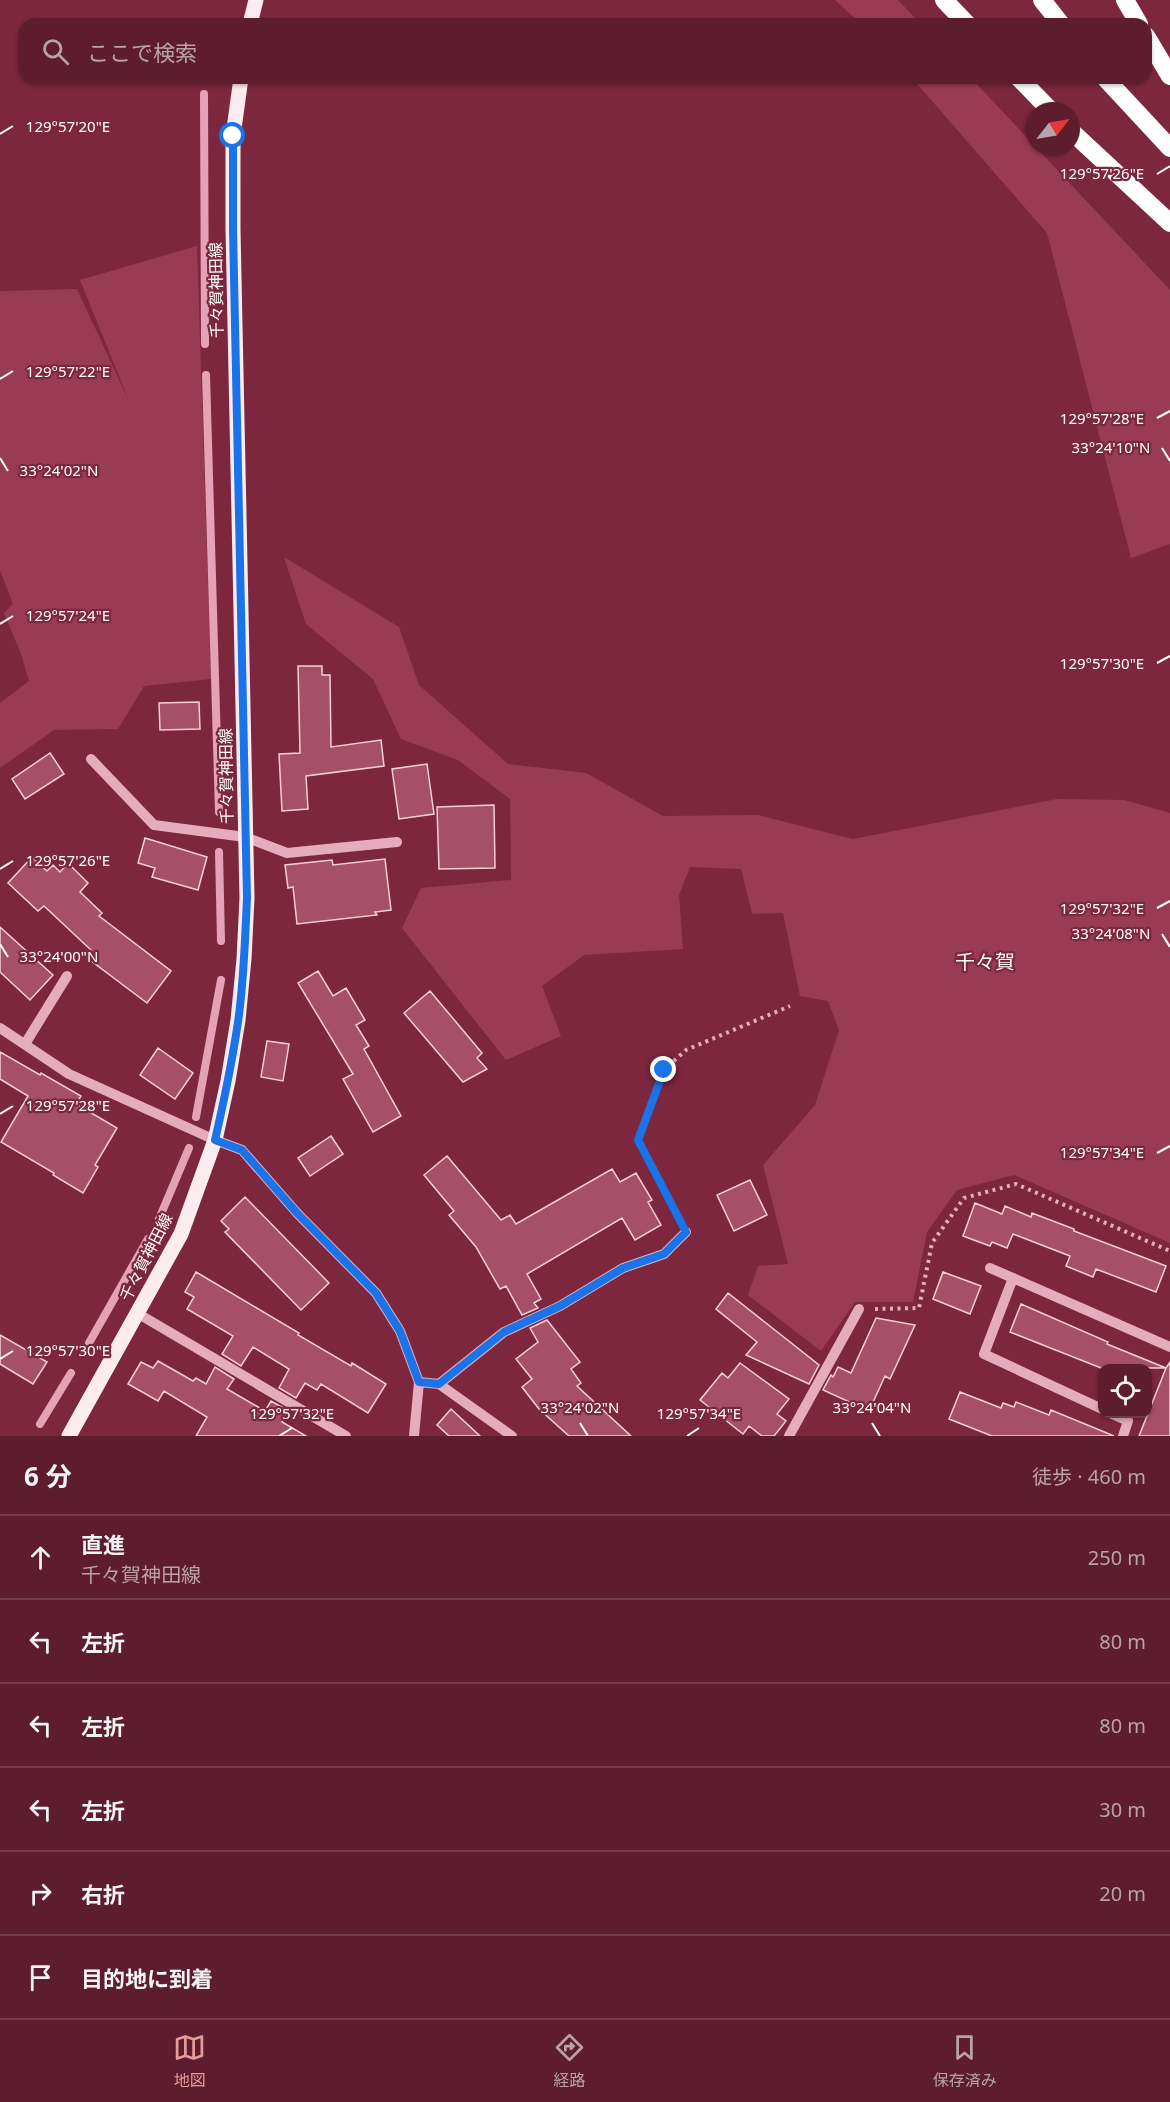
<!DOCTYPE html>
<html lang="ja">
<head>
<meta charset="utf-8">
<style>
  :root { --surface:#5d1d2e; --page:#662a3a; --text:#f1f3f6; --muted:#b9a2aa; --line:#723b4a; --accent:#e69b98 }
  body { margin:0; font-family:"Noto Sans","Noto Sans JP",sans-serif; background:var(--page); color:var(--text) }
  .controls { position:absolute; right:18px; bottom:18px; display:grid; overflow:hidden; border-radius:12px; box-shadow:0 2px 4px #0004 }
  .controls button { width:54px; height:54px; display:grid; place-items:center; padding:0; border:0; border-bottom:2px solid var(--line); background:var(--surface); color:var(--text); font:30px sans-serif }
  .compass { position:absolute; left:1026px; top:102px; width:54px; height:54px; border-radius:50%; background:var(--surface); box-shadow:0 2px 4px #0004; rotate:59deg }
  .stop { position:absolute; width:18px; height:18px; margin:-14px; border:4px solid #1a73e8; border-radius:50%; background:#fff }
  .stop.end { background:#1a73e8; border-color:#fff; box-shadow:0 2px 6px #0008 }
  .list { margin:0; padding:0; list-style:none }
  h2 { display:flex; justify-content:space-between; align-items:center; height:78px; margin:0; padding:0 24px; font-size:26px }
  h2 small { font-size:20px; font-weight:400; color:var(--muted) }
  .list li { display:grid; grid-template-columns:39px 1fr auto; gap:18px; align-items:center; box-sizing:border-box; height:84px; padding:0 24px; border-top:2px solid var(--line) }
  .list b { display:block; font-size:22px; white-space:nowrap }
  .list p { margin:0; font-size:20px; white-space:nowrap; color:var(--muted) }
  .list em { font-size:20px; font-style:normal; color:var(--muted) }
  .icon { flex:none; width:33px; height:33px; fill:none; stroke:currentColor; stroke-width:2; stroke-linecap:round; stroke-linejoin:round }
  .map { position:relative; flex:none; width:1170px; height:1436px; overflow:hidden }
  .search { position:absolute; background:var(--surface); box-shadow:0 2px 4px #0004; left:18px; right:18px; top:18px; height:66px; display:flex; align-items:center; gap:15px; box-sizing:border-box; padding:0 21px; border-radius:18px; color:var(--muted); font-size:22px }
  .sheet { height:582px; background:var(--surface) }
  nav { display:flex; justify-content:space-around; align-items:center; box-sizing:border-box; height:84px; border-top:2px solid var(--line); background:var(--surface); font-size:16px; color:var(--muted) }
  nav a { display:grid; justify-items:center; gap:3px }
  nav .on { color:var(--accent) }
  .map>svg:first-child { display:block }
  .green { fill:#9a3b56 }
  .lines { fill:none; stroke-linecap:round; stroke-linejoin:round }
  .stream { stroke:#e5a1b5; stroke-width:8 }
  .building { fill:#a55068; stroke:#f4cfda; stroke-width:1.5 }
  .path { stroke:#e4acbc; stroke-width:4; stroke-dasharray:3 4.5; stroke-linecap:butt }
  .minor { stroke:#e4acbc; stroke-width:10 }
  .major { stroke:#fcecf0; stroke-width:15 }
  .highway { stroke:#fff; stroke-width:18 }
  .route { stroke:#1a73e8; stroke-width:8 }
  .ticks { fill:none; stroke:#fff; stroke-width:2 }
  .labels { text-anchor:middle; stroke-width:4.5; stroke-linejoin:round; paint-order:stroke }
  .street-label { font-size:16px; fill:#fff; stroke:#7c273e }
  .quarter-label { font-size:20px; fill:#fff; stroke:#7c273e }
  .ticks-label { font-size:15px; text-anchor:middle; fill:#fff; stroke:#7c273e; stroke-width:4.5; stroke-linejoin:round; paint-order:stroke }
</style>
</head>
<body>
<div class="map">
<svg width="1170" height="1436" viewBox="0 0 1170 1436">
  <rect width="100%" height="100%" fill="#7c273e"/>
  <path class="green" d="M 835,0 L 898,0 L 921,24 L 861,24 Z
    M 912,78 L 971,78 L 1170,290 L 1170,544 L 1131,558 L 1047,233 Z
    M 197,246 L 211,679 L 144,686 L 118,729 L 54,730 L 0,768 L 0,703 L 29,681 L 21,654 L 4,613 L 13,604 L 0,570 L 0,291 L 77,289 L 129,401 L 80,280 Z
    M 284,557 L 399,627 L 419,685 L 508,764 L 586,773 L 663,816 L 758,815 L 853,839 L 1057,799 L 1124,800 L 1170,813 L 1170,1243 L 1014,1175 L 957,1190 L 927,1232 L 913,1302 L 855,1302 L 821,1351 L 748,1295 L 758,1266 L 788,1264 L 763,1165 L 815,1105 L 839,1030 L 828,1001 L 800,996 L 783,913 L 752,914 L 741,869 L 690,867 L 679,895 L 683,949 L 584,955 L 542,986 L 561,1036 L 506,1060 L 402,928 L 421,888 L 511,880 L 510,799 L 458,760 L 401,739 L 373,679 L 306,624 Z"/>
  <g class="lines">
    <path class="stream" d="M 204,94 L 205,344
      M 206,375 L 219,812
      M 219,852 L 221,941
      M 196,1117 L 221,980
      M 159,1219 L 189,1148
      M 89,1343 L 148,1239
      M 40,1424 L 71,1373"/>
  </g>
  <path class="building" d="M 298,666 L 322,666 L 322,675 L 330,675 L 331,747 L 381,740 L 384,766 L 306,776 L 308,809 L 282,811 L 279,754 L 300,753 Z
    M 199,702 L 200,729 L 160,730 L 159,703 Z
    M 50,753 L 64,774 L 25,799 L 12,779 Z
    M 427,764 L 434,814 L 399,819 L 392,769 Z
    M 494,805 L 495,868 L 439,869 L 437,807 Z
    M 145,838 L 207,857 L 198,890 L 152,877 L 155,868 L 138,863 Z
    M 32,857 L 47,871 L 53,865 L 60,872 L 68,863 L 88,883 L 80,892 L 102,913 L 99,916 L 171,971 L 147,1003 L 86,957 L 91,950 L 44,906 L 38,911 L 8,883 Z
    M 385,859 L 391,910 L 375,912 L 377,915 L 297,924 L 293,887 L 288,888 L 285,865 L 332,860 L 333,865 Z
    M 0,927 L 53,975 L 30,1000 L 0,972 Z
    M 318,971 L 333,996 L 346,988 L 365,1020 L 356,1025 L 369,1046 L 364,1049 L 401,1116 L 373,1132 L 343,1079 L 353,1074 L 298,983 Z
    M 430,991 L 482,1053 L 477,1058 L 487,1069 L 463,1082 L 404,1013 Z
    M 267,1041 L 289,1044 L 283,1081 L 261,1077 Z
    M 158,1048 L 193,1073 L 175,1099 L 140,1075 Z
    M 0,1052 L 40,1075 L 41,1073 L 81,1096 L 76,1104 L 117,1128 L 95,1165 L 98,1167 L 83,1193 L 53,1175 L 54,1173 L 1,1142 L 28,1096 L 0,1079 Z
    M 331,1136 L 343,1154 L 310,1176 L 298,1158 Z
    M 447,1156 L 501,1220 L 510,1215 L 516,1224 L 612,1169 L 620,1182 L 636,1173 L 652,1200 L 648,1202 L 661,1225 L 635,1240 L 622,1218 L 527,1274 L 541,1299 L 534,1303 L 538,1308 L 522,1315 L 506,1286 L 500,1289 L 476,1247 L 449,1215 L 454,1211 L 424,1175 Z
    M 750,1180 L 767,1215 L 734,1231 L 717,1195 Z
    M 245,1197 L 329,1283 L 301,1310 L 225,1232 L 229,1229 L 221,1221 Z
    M 975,1203 L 1002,1214 L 1005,1206 L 1031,1217 L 1032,1213 L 1074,1229 L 1074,1231 L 1166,1266 L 1156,1292 L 1096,1269 L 1093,1277 L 1066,1266 L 1070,1256 L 1013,1234 L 1007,1248 L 992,1242 L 990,1246 L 963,1236 Z
    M 196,1272 L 299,1333 L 298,1335 L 351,1366 L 352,1363 L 386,1384 L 368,1413 L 321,1384 L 317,1390 L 305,1383 L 296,1398 L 279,1388 L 289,1369 L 253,1347 L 241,1366 L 222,1354 L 233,1336 L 187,1309 L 194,1297 L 185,1292 Z
    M 943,1272 L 981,1286 L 970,1314 L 933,1299 Z
    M 728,1293 L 819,1365 L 809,1384 L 746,1355 L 757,1342 L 716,1309 Z
    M 1021,1304 L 1108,1342 L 1107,1344 L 1166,1368 L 1170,1362 L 1170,1436 L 1139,1436 L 1166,1368 L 1101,1368 L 1010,1332 Z
    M 876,1318 L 915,1325 L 890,1379 L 885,1376 L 869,1411 L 823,1390 L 831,1375 L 833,1377 L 838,1367 L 851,1373 Z
    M 547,1320 L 580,1362 L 571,1369 L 581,1383 L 577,1386 L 631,1436 L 569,1436 L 539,1409 L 522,1387 L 532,1379 L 516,1359 L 538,1342 L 530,1328 Z
    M 0,1335 L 47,1362 L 33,1384 L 0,1364 Z
    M 158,1361 L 193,1381 L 196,1378 L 206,1384 L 215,1367 L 234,1379 L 227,1389 L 265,1411 L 271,1401 L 289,1411 L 282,1422 L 306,1436 L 196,1436 L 207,1417 L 164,1391 L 158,1401 L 128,1384 L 141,1362 L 153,1368 Z
    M 740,1363 L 789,1399 L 777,1414 L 786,1421 L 774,1436 L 762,1436 L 749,1426 L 743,1434 L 700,1400 L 722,1373 L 728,1378 Z
    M 960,1392 L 1001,1408 L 1003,1403 L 1014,1407 L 1016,1402 L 1049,1415 L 1051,1410 L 1114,1436 L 992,1436 L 949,1419 Z
    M 451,1409 L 480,1436 L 449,1436 L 437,1425 Z"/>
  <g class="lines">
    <path class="path" d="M 677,1215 L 638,1140 L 664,1070 L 686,1050 L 790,1006
      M 875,1309 L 919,1308 L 932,1243 L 964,1198 L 1016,1184 L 1170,1251"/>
    <path class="minor" d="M 91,759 L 154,825 L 245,837 L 287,853 L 397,842
      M 0,1028 L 69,1074 L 215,1140 L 242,1150 L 297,1213 L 376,1293 L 400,1331 L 419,1382 L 414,1436
      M 25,1044 L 67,976
      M 990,1268 L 1170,1347
      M 1013,1278 L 984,1354 L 1102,1409
      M 137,1313 L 346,1436
      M 419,1382 L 439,1384 L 512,1436
      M 439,1384 L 504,1332 L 560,1306 L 623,1268 L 664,1254 L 686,1232
      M 1112,1414 L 1128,1421 L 1123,1436
      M 789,1436 L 859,1309"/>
    <path class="major" d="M 250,24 L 256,0
      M 69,1436 L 181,1234 L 215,1140 L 228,1081 L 238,1020 L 244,959 L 247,898 L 233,229 L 233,136 L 241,78"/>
    <path class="highway" d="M 944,0 L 967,24
      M 1042,0 L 1061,24
      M 1125,0 L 1139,24
      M 1146,36 L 1170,76
      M 1019,78 L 1051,111
      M 1105,78 L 1170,148
      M 1071,131 L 1170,223"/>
  </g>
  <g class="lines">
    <path class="route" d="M 233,136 L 233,229 L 247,898 C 245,939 244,981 238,1022 C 232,1062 224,1101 215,1140 L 242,1150 L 297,1213 L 376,1293 L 400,1331 L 419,1382 L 439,1384 L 504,1332 L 560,1306 L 623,1268 L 664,1254 L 686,1232 L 638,1140 L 664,1070"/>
  </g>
  <path class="ticks" d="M 0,134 L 13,126M 1157,174 L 1170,166M 0,379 L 13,371M 1157,418 L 1170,411M 1162,448 L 1170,461M 0,458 L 8,471M 0,624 L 13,616M 1157,663 L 1170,656M 0,869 L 13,861M 1157,908 L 1170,901M 1162,934 L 1170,947M 0,944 L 8,957M 0,1114 L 13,1106M 1157,1153 L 1170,1146M 0,1359 L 13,1351M 580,1423 L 588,1436M 872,1423 L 880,1436M 279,1436 L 292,1428M 687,1436 L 699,1428"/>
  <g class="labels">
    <g class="street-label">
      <text transform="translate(216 290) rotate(-91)" y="6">千々賀神田線</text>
      <text transform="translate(226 776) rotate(-91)" y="6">千々賀神田線</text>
      <text transform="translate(146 1257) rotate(-63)" y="6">千々賀神田線</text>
    </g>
    <g class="quarter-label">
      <text x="985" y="969">千々賀</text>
    </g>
  </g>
  <g class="ticks-label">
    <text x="68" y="132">129°57'20"E</text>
    <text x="1102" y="179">129°57'26"E</text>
    <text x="68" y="377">129°57'22"E</text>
    <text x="1102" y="424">129°57'28"E</text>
    <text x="1111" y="453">33°24'10"N</text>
    <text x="59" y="476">33°24'02"N</text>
    <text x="68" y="621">129°57'24"E</text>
    <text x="1102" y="669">129°57'30"E</text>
    <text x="68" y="866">129°57'26"E</text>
    <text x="1102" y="914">129°57'32"E</text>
    <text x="1111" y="939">33°24'08"N</text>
    <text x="59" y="962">33°24'00"N</text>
    <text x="68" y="1111">129°57'28"E</text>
    <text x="1102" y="1158">129°57'34"E</text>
    <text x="68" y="1356">129°57'30"E</text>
    <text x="580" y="1413">33°24'02"N</text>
    <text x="872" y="1413">33°24'04"N</text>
    <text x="292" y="1419">129°57'32"E</text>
    <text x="699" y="1419">129°57'34"E</text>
  </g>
</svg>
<div class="controls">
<button><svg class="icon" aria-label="locate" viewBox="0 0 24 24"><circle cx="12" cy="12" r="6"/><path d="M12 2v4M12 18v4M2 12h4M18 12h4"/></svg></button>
</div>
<svg class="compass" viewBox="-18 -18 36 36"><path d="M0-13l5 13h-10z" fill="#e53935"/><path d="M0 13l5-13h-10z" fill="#b9a2aa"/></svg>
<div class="stop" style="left:233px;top:136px"></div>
<div class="stop end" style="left:664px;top:1070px"></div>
<div class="search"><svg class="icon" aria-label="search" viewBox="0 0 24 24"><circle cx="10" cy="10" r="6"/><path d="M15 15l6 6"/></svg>ここで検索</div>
</div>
<section class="sheet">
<h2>6 分<small>徒歩 · 460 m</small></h2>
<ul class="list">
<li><svg class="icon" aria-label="ahead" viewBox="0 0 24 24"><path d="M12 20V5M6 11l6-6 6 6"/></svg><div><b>直進</b><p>千々賀神田線</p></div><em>250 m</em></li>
<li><svg class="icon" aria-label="left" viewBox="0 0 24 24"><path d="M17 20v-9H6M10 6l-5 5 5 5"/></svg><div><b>左折</b></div><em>80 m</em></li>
<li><svg class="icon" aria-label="left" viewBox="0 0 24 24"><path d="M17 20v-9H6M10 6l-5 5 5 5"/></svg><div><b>左折</b></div><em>80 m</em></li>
<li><svg class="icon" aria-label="left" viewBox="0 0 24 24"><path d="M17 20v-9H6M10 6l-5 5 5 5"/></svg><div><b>左折</b></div><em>30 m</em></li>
<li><svg class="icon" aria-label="right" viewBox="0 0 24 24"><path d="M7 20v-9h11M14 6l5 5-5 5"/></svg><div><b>右折</b></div><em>20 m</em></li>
<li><svg class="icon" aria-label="arrive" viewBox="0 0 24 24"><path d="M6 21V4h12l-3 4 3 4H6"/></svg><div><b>目的地に到着</b></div></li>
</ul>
</section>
<nav>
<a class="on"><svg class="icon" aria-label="map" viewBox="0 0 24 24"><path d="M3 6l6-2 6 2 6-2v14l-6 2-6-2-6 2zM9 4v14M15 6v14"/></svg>地図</a>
<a><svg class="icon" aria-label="directions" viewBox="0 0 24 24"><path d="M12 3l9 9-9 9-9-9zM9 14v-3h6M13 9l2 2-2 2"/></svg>経路</a>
<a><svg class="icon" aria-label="saved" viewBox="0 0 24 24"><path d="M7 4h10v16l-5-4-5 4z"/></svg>保存済み</a>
</nav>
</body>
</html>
